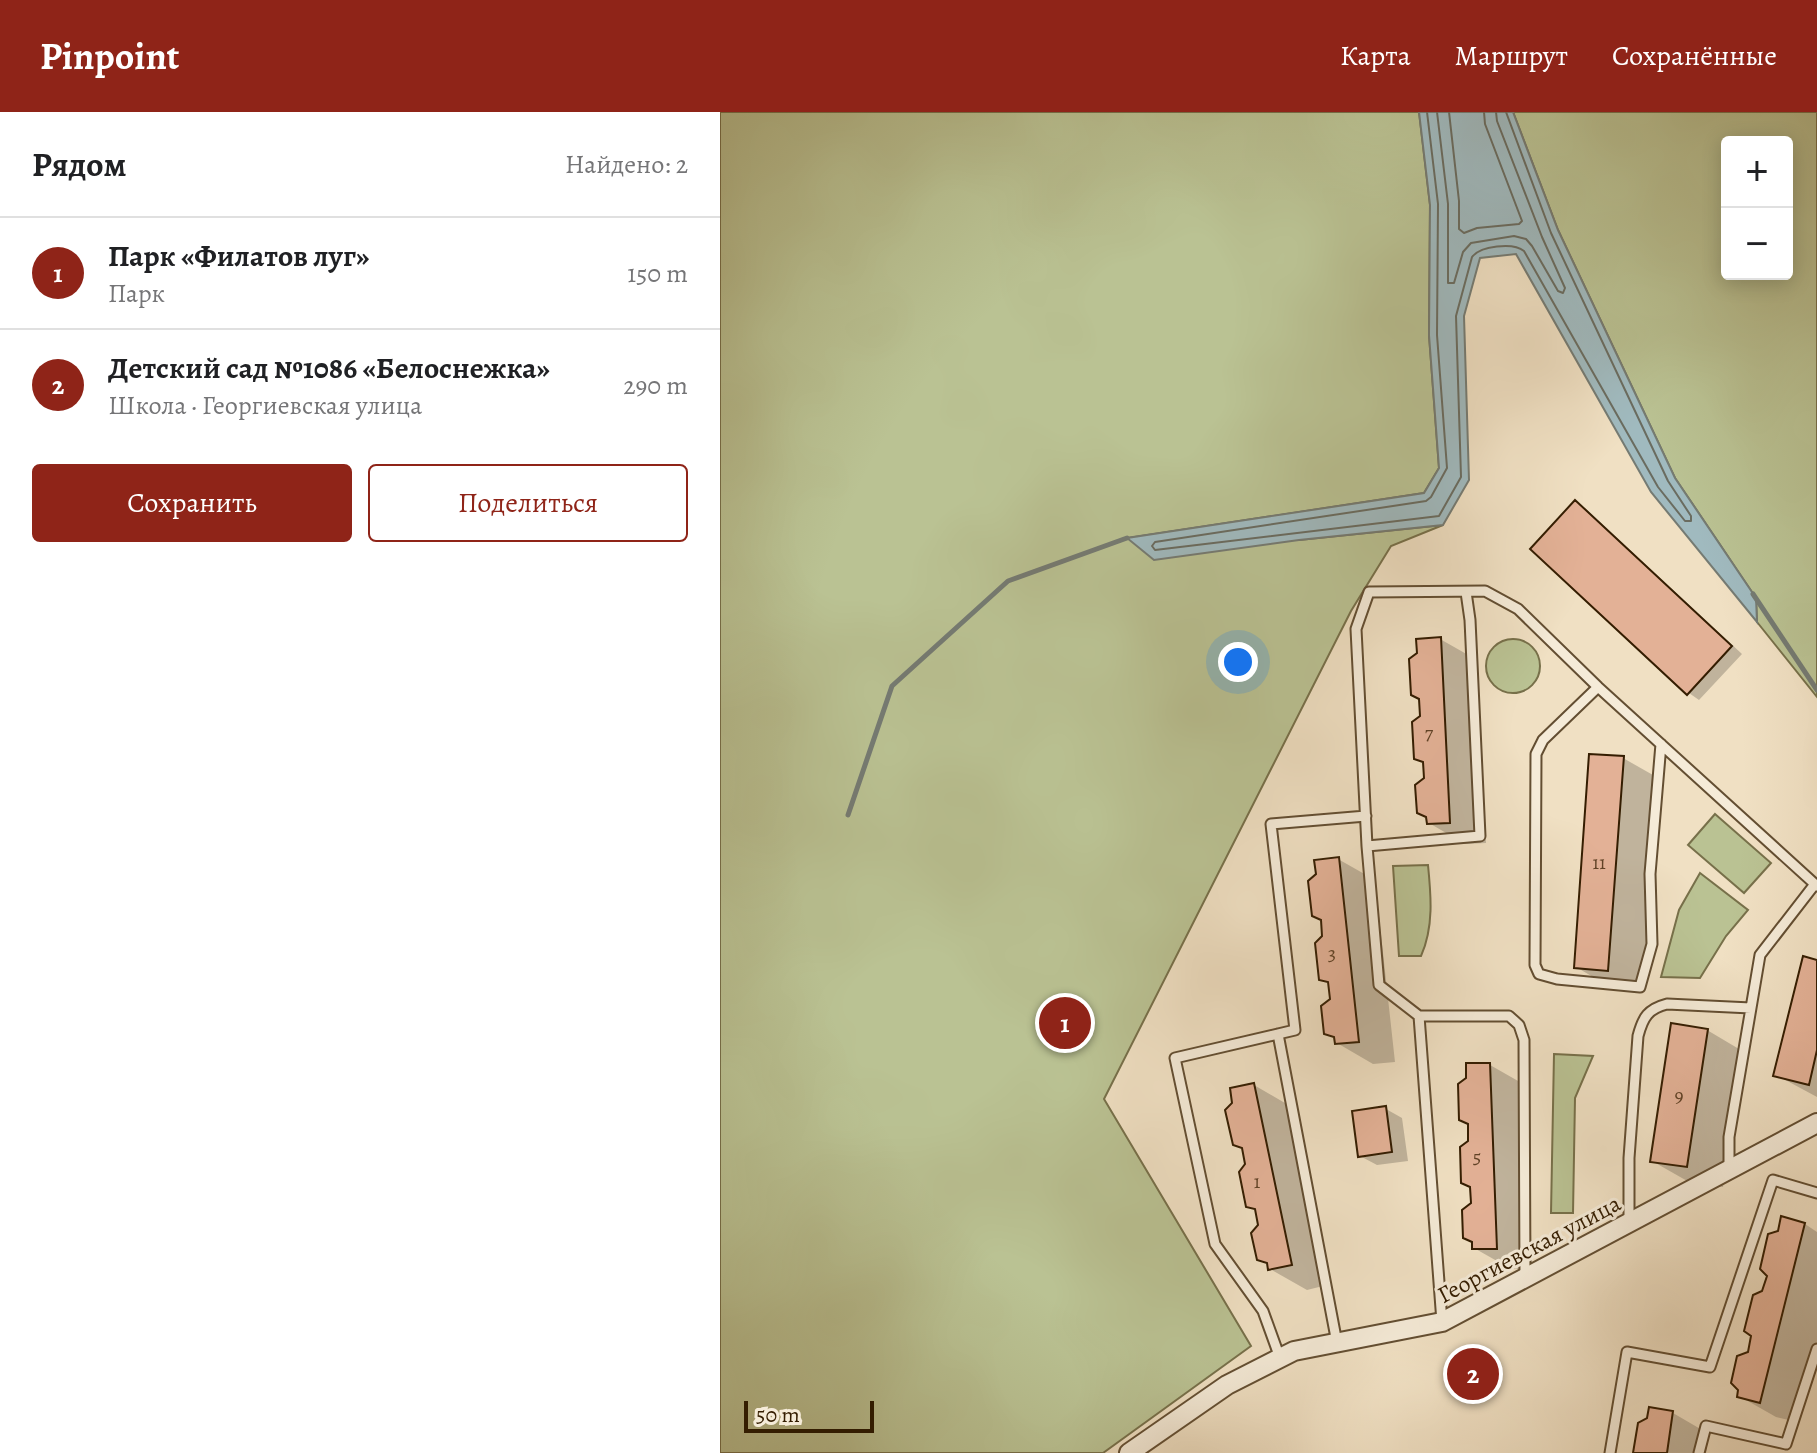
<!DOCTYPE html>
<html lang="ru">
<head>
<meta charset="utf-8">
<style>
  :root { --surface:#fff; --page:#f6f6f6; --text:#202124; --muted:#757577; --line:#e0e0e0; --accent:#8f2418 }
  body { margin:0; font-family:Alegreya,serif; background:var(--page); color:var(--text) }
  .controls { position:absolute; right:24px; top:24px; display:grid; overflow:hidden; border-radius:8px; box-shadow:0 4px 20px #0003 }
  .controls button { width:72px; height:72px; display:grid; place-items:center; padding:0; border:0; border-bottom:2px solid var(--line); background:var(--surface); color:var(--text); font:40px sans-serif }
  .scale { position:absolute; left:24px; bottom:20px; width:130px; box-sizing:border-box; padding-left:8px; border:4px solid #341d01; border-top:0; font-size:22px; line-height:28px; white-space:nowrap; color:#341d01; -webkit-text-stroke:6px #f5ebd8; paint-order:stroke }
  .you { position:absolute; left:518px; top:550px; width:28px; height:28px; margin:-20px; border:6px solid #fff; border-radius:50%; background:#1a73e8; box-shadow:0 0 0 12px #1a73e833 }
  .badge { display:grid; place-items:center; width:52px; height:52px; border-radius:50%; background:var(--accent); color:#fff; font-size:26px; font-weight:700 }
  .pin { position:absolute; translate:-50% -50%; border:4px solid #fff; box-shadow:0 2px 8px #0006 }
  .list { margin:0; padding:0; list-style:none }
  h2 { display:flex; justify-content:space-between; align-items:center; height:104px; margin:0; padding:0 32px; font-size:34px }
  h2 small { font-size:26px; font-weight:400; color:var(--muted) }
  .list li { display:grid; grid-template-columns:52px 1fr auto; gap:24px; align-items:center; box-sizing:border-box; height:112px; padding:0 32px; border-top:2px solid var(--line) }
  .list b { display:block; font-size:30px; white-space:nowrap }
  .list p { margin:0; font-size:26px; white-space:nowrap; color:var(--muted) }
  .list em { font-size:26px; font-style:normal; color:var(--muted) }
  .actions { display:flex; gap:16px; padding:24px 32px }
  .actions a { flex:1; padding:18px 0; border:2px solid var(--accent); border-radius:8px; text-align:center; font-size:28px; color:var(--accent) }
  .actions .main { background:var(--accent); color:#fff }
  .map { position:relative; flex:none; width:1097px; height:1341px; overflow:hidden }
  header { display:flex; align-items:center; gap:48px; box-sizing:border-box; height:112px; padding:0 40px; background:var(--accent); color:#fff }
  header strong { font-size:38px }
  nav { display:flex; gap:44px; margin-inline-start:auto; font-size:28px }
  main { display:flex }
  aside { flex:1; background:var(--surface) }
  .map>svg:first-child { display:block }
  .green { fill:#bac293; stroke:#77704a; stroke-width:2; fill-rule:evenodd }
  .water { fill:#a0babf; stroke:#757b73; stroke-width:2 }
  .shadow { fill:#0003 }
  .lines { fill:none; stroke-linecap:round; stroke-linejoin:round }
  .shore { stroke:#6a6c60; stroke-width:2 }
  .stream { stroke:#757b73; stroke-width:5 }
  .building { fill:#e3b196; stroke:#341d01; stroke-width:2 }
  .service-casing { stroke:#634e32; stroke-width:13 }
  .minor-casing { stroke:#634e32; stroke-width:22 }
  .service { stroke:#f5ebd8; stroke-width:9 }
  .minor { stroke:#f5ebd8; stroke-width:18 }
  .labels { text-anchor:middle; stroke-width:6; stroke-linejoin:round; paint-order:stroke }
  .number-label { font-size:20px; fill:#604226 }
  .street-label { font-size:24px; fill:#341d01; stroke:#f5ebd8 }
</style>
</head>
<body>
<header>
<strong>Pinpoint</strong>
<nav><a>Карта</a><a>Маршрут</a><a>Сохранённые</a></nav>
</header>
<main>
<aside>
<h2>Рядом<small>Найдено: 2</small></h2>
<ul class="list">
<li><span class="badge">1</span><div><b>Парк «Филатов луг»</b><p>Парк</p></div><em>150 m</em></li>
<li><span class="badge">2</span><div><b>Детский сад №1086 «Белоснежка»</b><p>Школа · Георгиевская улица</p></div><em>290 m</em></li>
</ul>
<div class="actions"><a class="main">Сохранить</a><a>Поделиться</a></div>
</aside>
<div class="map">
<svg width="1097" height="1341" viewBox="0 0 1097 1341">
  <rect width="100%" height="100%" fill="#f0e0c3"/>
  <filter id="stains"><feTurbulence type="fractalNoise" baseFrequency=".0025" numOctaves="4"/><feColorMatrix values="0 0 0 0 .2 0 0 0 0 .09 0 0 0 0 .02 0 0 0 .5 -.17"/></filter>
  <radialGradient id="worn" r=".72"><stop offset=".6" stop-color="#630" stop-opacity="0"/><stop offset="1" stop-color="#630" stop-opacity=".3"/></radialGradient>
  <path class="green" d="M 0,0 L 699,0 L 710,93 L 709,223 L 719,356 L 704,381 L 408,426 L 579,428 L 723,413 L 671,434 L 631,499 L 384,987 L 531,1234 L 383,1341 L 0,1341 Z
    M 793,0 L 1097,0 L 1097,585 L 1037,510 L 1036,486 L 955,366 L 838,118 ZM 1007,30 L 1067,30 L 1067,162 L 1007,162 Z
    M766 554a27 27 0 1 1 54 0a27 27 0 1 1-54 0Z
    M 995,702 L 1051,751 L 1024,781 L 968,733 Z
    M 708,753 C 711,783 714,815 701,844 L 679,844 L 673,754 Z
    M 980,761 L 1028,798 L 1006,824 L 980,866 L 941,865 L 959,798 Z
    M 834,942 L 873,944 L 855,986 L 853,1101 L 831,1101 Z"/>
  <path class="water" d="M 699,0 L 793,0 L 838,118 L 955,366 L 1036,486 L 1037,510 L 931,380 L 796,142 L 760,146 L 744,204 L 749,368 L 723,413 L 579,428 L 434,448 L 407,426 L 704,381 L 719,356 L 709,223 L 710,93 Z"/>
  <path class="shadow" d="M 855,391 L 866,397 L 1022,542 L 979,588 L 969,581 L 813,437 Z
    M 720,527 L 757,548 L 766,731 L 745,732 L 709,711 L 702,605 Z
    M 903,646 L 940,667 L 924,879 L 892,876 L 856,855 Z
    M 618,747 L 655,768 L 675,950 L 653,952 L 617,931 L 610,872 L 601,866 L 604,825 Z
    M 1097,850 L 1097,985 L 1056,963 Z
    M 987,918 L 1024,940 L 1003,1075 L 969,1070 L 932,1049 Z
    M 770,953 L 807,974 L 812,1157 L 791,1157 L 754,1136 L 750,1030 Z
    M 534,973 L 570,994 L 607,1173 L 587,1178 L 550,1157 L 548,1152 L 539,1147 L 541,1114 L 538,1100 L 528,1094 L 528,1052 Z
    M 666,997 L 682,1006 L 688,1049 L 657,1053 L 640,1044 Z
    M 1063,1107 L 1085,1112 L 1097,1120 L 1097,1229 L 1077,1310 L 1056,1305 L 1019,1284 Z
    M 953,1301 L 989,1322 L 986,1341 L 915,1341 Z"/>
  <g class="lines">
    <path class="shore" d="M 707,0 L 718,92 L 717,223 L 727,356 L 711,385 L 706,389 L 435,430 L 432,434 L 435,438 L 719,404 L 741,365 L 736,204 L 752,145 C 760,134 793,130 804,139 L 938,375 L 965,409 L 971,409 L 971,404 L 948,369 L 831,121 L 786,0
      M 717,0 L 728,92 L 728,171 L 734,171 L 743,140 L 751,131 L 794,124 L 806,127 L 812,134 L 838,179 L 843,181 L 845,176 L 822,125 L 777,9 L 776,0
      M 729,0 L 739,89 L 739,117 L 744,121 L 757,116 L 799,112 L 802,109 L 765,12 L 764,0"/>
    <path class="stream" d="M 1033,482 L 1097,578
      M 128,703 L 172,574 L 288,469 L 407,426"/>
  </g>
  <path class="building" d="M 855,388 L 1012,534 L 967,583 L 810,437 Z
    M 721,525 L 730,711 L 707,712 L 706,705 L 697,701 L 695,673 L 704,666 L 703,650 L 694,647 L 692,610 L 700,604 L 699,587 L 691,583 L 689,547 L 697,541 L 696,527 Z
    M 869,642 L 904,644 L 888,859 L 854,856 Z
    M 619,745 L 639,930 L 615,932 L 614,925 L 604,922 L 601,894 L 610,887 L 608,870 L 599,868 L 595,831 L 602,824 L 601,808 L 592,804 L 588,769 L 596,762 L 594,748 Z
    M 1083,844 L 1097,848 L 1097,938 L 1089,973 L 1053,964 Z
    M 951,911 L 988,917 L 967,1055 L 930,1050 Z
    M 746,951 L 770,951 L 777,1137 L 752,1137 L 752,1130 L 743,1126 L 742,1098 L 751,1091 L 750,1075 L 741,1071 L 740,1035 L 748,1029 L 748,1012 L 739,1008 L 738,972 L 746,966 Z
    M 534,971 L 572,1153 L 548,1158 L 547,1151 L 537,1148 L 531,1121 L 538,1113 L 535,1097 L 526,1095 L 519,1060 L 525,1052 L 522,1036 L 513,1033 L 505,998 L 512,991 L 510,976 Z
    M 666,994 L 672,1040 L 638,1045 L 632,999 Z
    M 1061,1104 L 1085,1111 L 1040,1291 L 1017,1285 L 1018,1278 L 1011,1271 L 1017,1244 L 1028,1240 L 1031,1224 L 1024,1219 L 1033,1183 L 1042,1179 L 1047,1164 L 1040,1157 L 1048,1122 L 1058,1119 Z
    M 929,1295 L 953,1299 L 947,1341 L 913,1341 L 918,1311 L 927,1306 Z"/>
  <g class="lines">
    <defs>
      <path id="service" d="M 878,575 L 823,628 L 816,642 L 815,853 L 819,862 L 837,867 L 920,875 L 932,832 L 930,762 L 941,632
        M 647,734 L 760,724 L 750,508 L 746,480
        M 699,904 L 789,904 L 799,913 L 804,928 L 805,1166
        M 558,922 L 617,1231
        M 1009,1058 L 1009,1025 L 1031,896
        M 909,1111 L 909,1046 L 918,924 C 923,905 928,897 947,892 L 1031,896 L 1040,843 L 1095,772
        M 722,1210 L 699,904 L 659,873 L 647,734 L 636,517 L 649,480 L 765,479 L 798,497 L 878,575 L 1097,774
        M 560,1246 L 543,1199 L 495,1132 L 455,946 L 575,918 L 551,712 L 646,704
        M 890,1341 L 907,1240 L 990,1255 L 1053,1068 L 1097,1081
        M 979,1341 L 986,1314 L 1066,1332 L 1097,1237"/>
      <path id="minor" d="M 409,1341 L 507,1273 L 574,1239 L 722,1210 L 1097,1011"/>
    </defs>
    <use href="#service" class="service-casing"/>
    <use href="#minor" class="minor-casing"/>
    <use href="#service" class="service"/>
    <use href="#minor" class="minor"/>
  </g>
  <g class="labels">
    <g class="number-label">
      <text x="709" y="627">7</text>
      <text x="879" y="757">11</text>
      <text x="612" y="848">3</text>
      <text x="959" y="990">9</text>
      <text x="757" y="1051">5</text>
      <text x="537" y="1076">1</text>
    </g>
    <g class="street-label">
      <text transform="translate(809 1137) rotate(-28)" y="8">Георгиевская улица</text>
    </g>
  </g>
  <rect width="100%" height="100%" filter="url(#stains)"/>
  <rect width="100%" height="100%" fill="url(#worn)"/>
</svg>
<div class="controls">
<button>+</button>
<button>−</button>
</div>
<div class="scale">50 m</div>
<div class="you"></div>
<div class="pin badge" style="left:345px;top:911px">1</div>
<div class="pin badge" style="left:753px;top:1262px">2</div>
</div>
</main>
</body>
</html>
